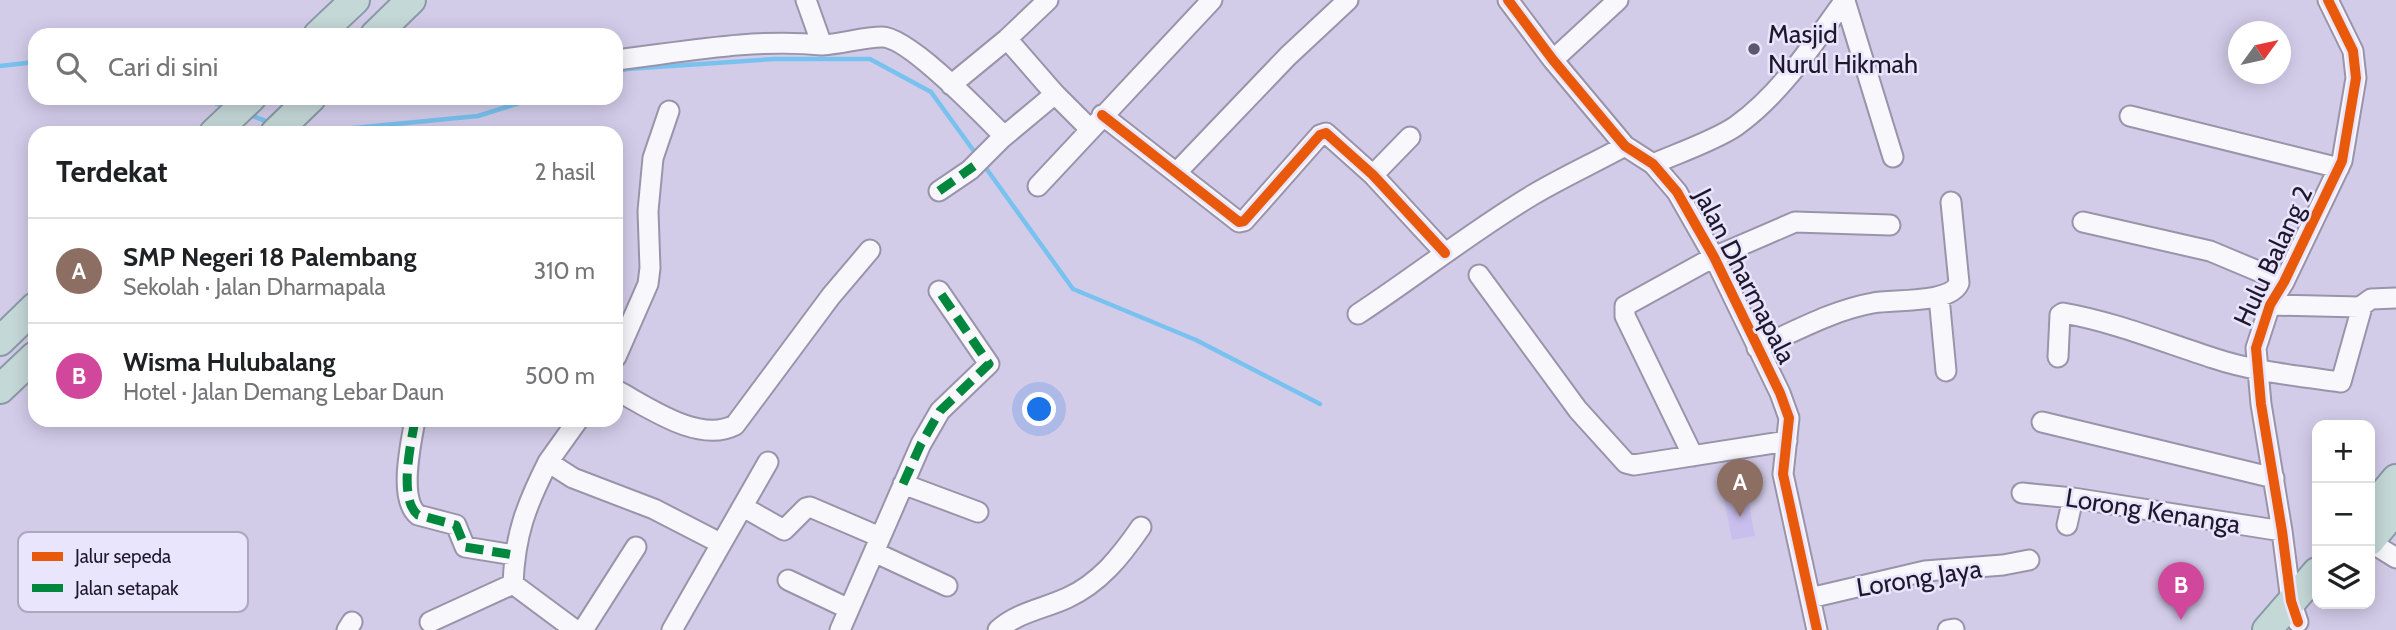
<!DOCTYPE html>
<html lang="id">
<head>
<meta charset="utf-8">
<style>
  :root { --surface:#fff; --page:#f6f6f6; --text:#202124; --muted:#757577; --line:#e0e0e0; --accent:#b45309 }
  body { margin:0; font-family:Cabin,sans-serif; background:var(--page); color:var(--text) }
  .controls { position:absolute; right:21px; bottom:21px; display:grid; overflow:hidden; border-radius:14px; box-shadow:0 4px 18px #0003 }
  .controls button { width:63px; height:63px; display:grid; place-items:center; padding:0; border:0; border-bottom:2px solid var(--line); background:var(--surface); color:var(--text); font:35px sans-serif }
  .compass { position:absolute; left:2228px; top:21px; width:63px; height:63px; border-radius:50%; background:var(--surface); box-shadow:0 4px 18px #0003; rotate:57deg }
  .you { position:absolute; left:1040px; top:410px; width:24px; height:24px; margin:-18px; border:5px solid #fff; border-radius:50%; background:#1a73e8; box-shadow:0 0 0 10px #1a73e833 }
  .badge { display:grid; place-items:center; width:46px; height:46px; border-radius:50%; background:var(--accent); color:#fff; font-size:23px; font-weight:700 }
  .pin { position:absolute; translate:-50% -58px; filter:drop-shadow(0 2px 4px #0008) }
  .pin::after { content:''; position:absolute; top:37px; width:24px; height:21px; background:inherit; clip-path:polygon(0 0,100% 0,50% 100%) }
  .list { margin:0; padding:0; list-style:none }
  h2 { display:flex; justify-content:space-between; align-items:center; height:91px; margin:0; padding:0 28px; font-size:30px }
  h2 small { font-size:23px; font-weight:400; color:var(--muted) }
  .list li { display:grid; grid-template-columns:46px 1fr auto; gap:21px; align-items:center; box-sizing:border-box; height:105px; padding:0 28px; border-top:2px solid var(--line) }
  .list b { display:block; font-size:26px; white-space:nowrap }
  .list p { margin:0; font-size:23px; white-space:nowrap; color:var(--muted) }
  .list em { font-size:23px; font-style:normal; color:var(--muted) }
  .icon { flex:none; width:38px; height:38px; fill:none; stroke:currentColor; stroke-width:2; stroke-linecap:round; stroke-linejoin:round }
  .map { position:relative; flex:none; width:2396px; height:630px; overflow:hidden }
  .search { position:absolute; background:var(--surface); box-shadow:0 4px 18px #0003; left:28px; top:28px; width:595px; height:77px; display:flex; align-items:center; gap:18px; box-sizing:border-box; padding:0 24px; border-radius:21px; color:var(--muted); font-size:26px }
  .panel { position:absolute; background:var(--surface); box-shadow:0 4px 18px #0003; left:28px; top:126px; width:595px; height:301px; border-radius:21px }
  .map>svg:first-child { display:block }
  .built { fill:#c9bfee }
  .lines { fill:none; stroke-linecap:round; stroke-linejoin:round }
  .stream { stroke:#79c2ef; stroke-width:4.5 }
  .minor-casing { stroke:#9994aa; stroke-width:23 }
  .highway-casing { stroke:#8a9aa5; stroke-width:32 }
  .minor { stroke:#f8f7fc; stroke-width:19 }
  .highway { stroke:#c5d8d8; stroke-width:28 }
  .quiet { stroke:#00873e; stroke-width:9; stroke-dasharray:18 9; stroke-linecap:butt }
  .cycleway-casing { stroke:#e9e5fc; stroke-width:15 }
  .cycleway { stroke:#e8590c; stroke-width:10 }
  .poi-dot { fill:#5c576e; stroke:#e9e5fc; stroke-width:2.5 }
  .labels { text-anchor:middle; stroke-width:5; stroke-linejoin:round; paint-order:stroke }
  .poi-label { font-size:26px; fill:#1d182c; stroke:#e9e5fc; text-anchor:start }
  .street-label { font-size:26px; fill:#1d182c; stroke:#e9e5fc }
  .key { fill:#e9e5fc; stroke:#aca8be; stroke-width:2 }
  .key-label { font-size:19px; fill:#1d182c }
</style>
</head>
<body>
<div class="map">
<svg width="2396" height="630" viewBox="0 0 2396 630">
  <rect width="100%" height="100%" fill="#d2cce9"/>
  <path class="built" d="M 1747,494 L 1755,536 L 1732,540 L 1724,499 Z"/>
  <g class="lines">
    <path class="stream" d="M 0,66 L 35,62
      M 616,72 L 627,69 L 774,59 L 870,59 L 931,92 L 976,154
      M 201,98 L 228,108
      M 250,115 L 271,123
      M 302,133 L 478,116 L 535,98
      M 983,164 L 1073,289 L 1196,340 L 1320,404"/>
    <defs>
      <path id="minor" d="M 806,0 L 822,45 C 842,44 863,37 882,37 C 909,37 983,115 1004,136
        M 1508,0 L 1553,60 L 1625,146 L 1653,164 L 1677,192 L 1714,257 L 1780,393 L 1789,418 L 1783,474 L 1817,630
        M 1845,1 L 1893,157
        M 1007,39 L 1055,94 L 1089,128
        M 616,60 C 683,52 755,38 822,45
        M 1553,60 L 1618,0
        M 951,85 L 1007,39 L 1048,0
        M 1102,115 L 1239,222 L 1244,221 L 1320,135 L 1326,133 L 1373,175 L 1445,253
        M 2130,116 L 2339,168
        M 1653,164 C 1676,154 1716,140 1736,126 C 1782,93 1812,45 1845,0
        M 1177,172 L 1288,56 L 1348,0
        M 1373,175 L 1410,137
        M 1038,186 L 1212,0
        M 939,191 L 970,170 L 1001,139 L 1055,94
        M 2083,222 L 2210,251 L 2284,282
        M 1479,275 L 1578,410 L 1626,463 L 1634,465 L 1787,441
        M 1939,297 L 1946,371
        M 2270,305 L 2360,307 L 2371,299 L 2396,298
        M 1358,314 C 1416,276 1471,232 1531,196 C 1561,178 1594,163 1625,146
        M 1757,348 C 1794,332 1833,310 1873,303 C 1893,299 1951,304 1959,283 L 1951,202
        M 616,357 L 648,284 L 650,268 L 648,211 L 653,158 L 669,111
        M 2058,357 L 2060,315 L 2063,313 C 2115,322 2163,342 2213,358 C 2255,372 2298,376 2341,382 L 2362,307
        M 616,390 C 648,407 699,444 735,425 L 831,296 L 870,250
        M 415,420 C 411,443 398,499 418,515 L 456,525 L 465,547 L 514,555
        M 578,420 L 548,462 L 573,478 L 654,509 L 720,543
        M 2042,422 L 2274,478
        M 1693,456 L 1625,316 L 1625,306 L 1714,257 L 1795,222 L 1890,225
        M 548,462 C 526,506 515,534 513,584 L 575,630
        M 903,484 L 978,512
        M 2022,493 L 2073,498 L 2282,531
        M 752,512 L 784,530 L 806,508 L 810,507 L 880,537
        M 2067,525 L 2073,498
        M 2370,542 L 2396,558
        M 874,552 L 947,586
        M 788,580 L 849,609
        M 1810,598 L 1925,571 L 2003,565 L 2029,560
        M 430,622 L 513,584
        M 2298,622 L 2291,601 L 2282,531 L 2261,404 L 2256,348 L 2270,305 L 2284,282 L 2342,161 L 2356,78 L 2353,51 L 2328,0
        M 347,630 L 352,622
        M 583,630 L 636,547
        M 672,630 L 768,462
        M 840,630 L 921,444 L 940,411 L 989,364 L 939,291
        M 998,630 C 1018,612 1043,609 1067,598 C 1100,583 1121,556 1141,527
        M 1948,630 L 1954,629"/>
      <path id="highway" d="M 318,35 L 355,0
        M 375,35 L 411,0
        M 214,133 L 251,98
        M 275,133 L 311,98
        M 0,341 L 35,307
        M 0,389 L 35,356
        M 2370,510 L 2396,479
        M 2370,541 L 2396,509
        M 2267,630 L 2317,572"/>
    </defs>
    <use href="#minor" class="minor-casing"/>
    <use href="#highway" class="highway-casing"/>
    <use href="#minor" class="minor"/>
    <use href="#highway" class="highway"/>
    <path class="quiet" d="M 939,191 L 974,166
      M 415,420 C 411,443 398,499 418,515 L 456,525 L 465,547 L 514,555
      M 903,484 L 921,444 L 940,411 L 989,364 L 939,291"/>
    <defs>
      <path id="cycleway" d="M 1508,0 L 1553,60 L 1625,146 L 1653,164 L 1677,192 L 1714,257 L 1780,393 L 1789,418 L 1783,474 L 1817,630
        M 1102,115 L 1239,222 L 1244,221 L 1320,135 L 1326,133 L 1373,175 L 1445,253
        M 2298,622 L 2291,601 L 2282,531 L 2261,404 L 2256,348 L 2270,305 L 2284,282 L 2342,161 L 2356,78 L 2353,51 L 2328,0"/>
    </defs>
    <use href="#cycleway" class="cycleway-casing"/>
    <use href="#cycleway" class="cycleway"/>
  </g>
  <circle class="poi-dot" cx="1754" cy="49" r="7"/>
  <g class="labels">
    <g class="poi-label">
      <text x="1768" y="43">Masjid<tspan x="1768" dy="30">Nurul Hikmah</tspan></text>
    </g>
    <g class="street-label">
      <text transform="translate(2273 256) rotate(-65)" y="9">Hulu Balang 2</text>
      <text transform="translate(1745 276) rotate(63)" y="9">Jalan Dharmapala</text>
      <text transform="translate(2153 511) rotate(9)" y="9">Lorong Kenanga</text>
      <text transform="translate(1919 578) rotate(-9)" y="9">Lorong Jaya</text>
    </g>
  </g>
  <rect x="18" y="532" width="230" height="80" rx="10" class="key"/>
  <rect x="32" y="552" width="31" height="9" fill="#e8590c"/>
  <rect x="32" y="584" width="31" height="8" fill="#00873e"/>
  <g class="key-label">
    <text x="75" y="563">Jalur sepeda</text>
    <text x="75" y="595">Jalan setapak</text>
  </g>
</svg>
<div class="controls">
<button>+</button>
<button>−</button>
<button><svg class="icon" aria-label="layers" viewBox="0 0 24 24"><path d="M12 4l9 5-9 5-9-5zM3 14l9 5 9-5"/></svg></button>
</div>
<svg class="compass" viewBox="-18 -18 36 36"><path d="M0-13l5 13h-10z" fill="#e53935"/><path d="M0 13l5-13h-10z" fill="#757577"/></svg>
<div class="you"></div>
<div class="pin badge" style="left:1740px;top:517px;background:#8d6e63">A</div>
<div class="pin badge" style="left:2181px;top:620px;background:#d1479c">B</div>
<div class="search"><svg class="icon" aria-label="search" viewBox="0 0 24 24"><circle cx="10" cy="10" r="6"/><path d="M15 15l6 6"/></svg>Cari di sini</div>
<section class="panel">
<h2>Terdekat<small>2 hasil</small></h2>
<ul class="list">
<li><span class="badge" style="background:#8d6e63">A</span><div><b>SMP Negeri 18 Palembang</b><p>Sekolah · Jalan Dharmapala</p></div><em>310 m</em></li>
<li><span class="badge" style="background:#d1479c">B</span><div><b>Wisma Hulubalang</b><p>Hotel · Jalan Demang Lebar Daun</p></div><em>500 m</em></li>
</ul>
</section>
</div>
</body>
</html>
